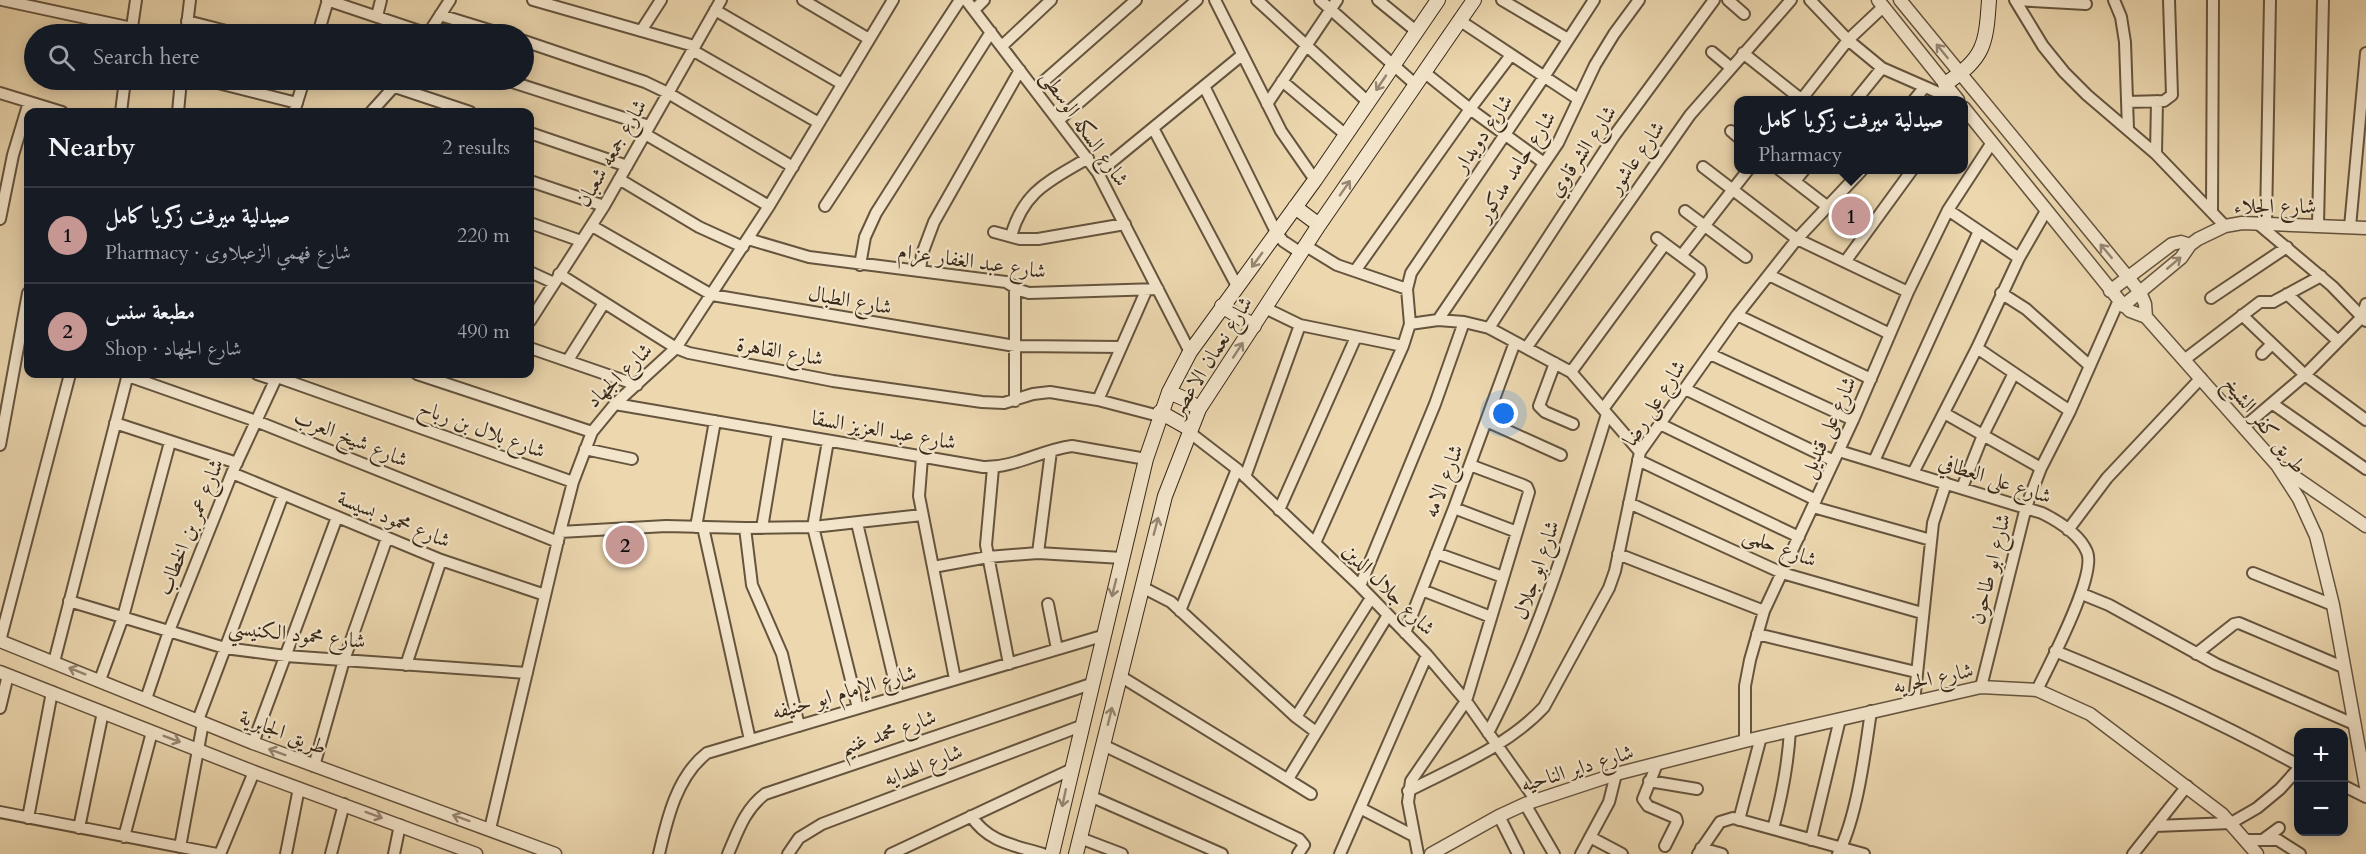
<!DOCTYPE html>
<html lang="en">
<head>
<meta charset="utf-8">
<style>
  :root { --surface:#171b24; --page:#242831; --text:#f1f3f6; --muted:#9ea1a6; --line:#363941; --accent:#c59692 }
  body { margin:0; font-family:Cardo,Amiri,serif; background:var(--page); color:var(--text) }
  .controls { position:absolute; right:18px; bottom:18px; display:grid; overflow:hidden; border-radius:12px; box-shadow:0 3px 15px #0003 }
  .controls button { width:54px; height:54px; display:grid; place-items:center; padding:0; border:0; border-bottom:2px solid var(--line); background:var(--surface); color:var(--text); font:30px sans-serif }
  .you { position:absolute; left:1504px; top:414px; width:21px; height:21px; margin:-15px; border:4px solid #fff; border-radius:50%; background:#1a73e8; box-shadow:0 0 0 9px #1a73e833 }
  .badge { display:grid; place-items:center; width:39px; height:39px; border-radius:50%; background:var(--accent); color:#111; font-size:20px; font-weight:700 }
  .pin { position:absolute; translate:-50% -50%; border:3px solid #fff; box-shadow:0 2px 6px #0006 }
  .popup { position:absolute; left:1734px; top:96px; width:234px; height:78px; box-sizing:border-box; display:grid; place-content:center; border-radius:12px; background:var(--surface); filter:drop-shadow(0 2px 4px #0005); font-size:20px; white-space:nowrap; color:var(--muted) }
  .popup b { font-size:22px; color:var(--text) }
  .popup::after { content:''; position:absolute; left:50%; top:100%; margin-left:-12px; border:12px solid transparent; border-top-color:var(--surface) }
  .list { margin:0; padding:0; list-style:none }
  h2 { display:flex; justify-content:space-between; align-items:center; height:78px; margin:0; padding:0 24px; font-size:26px }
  h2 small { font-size:20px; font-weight:400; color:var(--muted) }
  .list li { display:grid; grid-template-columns:39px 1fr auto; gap:18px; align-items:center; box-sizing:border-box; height:96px; padding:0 24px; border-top:2px solid var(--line) }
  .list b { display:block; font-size:22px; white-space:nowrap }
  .list p { margin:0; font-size:20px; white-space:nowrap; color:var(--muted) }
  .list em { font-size:20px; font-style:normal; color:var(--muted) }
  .icon { flex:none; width:33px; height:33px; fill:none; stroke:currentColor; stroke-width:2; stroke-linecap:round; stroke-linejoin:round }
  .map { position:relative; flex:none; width:2366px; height:854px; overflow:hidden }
  .search { position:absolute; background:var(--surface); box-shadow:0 3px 15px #0003; left:24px; top:24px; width:510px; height:66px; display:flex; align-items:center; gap:15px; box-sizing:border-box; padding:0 21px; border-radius:33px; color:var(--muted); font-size:22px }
  .panel { position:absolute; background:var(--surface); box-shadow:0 3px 15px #0003; left:24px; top:108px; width:510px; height:270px; border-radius:12px }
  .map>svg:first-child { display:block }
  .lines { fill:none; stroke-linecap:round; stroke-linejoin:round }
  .minor-casing { stroke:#65543e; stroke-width:14 }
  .tertiary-casing { stroke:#65543e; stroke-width:15 }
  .secondary-casing { stroke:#382818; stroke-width:16 }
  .minor { stroke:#f3e5cb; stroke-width:10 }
  .tertiary { stroke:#f3e5cb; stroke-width:12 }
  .secondary { stroke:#f3e5cb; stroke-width:14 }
  .oneway { stroke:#968672 }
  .labels { text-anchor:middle; stroke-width:4.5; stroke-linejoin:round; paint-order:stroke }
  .street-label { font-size:21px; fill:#382818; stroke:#f3e5cb }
</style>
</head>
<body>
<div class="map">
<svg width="2366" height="854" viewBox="0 0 2366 854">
  <rect width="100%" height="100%" fill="#ecd7af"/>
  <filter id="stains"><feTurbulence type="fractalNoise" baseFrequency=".00333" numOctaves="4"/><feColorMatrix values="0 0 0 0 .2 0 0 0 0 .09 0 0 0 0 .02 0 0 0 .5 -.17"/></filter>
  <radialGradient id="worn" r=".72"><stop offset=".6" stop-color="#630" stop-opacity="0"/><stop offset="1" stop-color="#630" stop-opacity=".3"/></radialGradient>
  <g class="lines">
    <defs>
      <path id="minor" d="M 2,0 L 132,28
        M 327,0 L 428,34
        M 533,0 L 694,46
        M 803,0 L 869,39
        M 966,0 L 1098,173 L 1190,352
        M 1215,0 L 1281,131 L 1315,180
        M 1257,0 L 1368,102
        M 1320,0 L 1416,85
        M 1378,0 L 1416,31
        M 1502,0 L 1568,39
        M 1728,0 L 1744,14
        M 1810,0 L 1848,40 L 1882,68 L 1955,100
        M 2015,0 L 2043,46 L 2064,72 L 2087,95 L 2156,154 L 2225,226
        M 2015,0 L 2086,4
        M 2114,0 L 2121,17 L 2125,42 L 2128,129
        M 715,10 L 842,84
        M 974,10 L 984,0
        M 440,15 L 502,34
        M 377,16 L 381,0
        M 1459,20 L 1578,99
        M 187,21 L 238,34
        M 641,31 L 661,0
        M 131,34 L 136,0
        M 186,34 L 190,0
        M 318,34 L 328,0
        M 428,34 L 450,0
        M 524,41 L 645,82 L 668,93 L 793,167
        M 1002,46 L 1051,0
        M 692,50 L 819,123
        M 1712,52 L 1730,67
        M 1743,53 L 1802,100
        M 1424,72 L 1470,109 L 1544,163
        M 206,80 L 297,103
        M 506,80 L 649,126
        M 1282,81 L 1346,135
        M 1204,86 L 1276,232 L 1283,241 L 1301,253
        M 395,87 L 470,112
        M 1035,89 L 1136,0
        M 0,93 L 62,112
        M 1801,100 L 1848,40 L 1883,7
        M 1856,100 L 1882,68
        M 1914,100 L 1924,88
        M 2127,102 L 2164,101 L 2172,95 L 2169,0
        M 1267,104 L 1337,0
        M 121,112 L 125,80
        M 178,112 L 181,80
        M 294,112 L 304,80
        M 371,112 L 400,80
        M 1059,120 L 1197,0
        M 1153,128 L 1237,286
        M 1731,131 L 1738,137
        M 530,133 L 627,166
        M 645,134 L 769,206
        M 2156,154 L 2157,101
        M 1703,167 L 1797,239 L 1908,292
        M 1780,170 L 1828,207
        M 1098,173 L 1242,55
        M 619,179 L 699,227 L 743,247
        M 530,181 L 604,206
        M 1795,181 L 1804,170
        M 825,206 L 960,0
        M 1948,210 L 2019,258
        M 1685,211 L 1746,257
        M 2212,212 L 2213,0
        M 0,219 L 13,155 L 29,102
        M 530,223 L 581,241
        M 2257,223 L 2332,286 L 2366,321
        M 2266,223 L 2270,0
        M 2318,225 L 2323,0
        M 592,226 L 712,295 L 1015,346 L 1121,347
        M 2350,227 L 2366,53
        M 994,232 L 1020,239 L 1038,239 L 1125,224
        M 1011,236 C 1024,190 1050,181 1088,158
        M 748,239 L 809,257 L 1006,282 L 1019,290 L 1029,293 L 1158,289
        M 1306,246 L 1337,265 L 1407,289
        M 1681,256 L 1748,170
        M 1845,262 L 1912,170
        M 860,265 L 865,237 L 876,213 L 991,32
        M 920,271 L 922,254 L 934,222 L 1020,70
        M 1355,271 L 1470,109 L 1511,55
        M 530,272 L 554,283
        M 559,274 L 676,348 L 689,353 L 833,381 L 982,402 L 1004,403 L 1033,394 L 1050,392 L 1098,400 L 1159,416
        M 1769,275 L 1890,334
        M 1015,286 L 1015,401
        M 2001,293 L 2026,309 L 2090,366
        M 2287,294 L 2338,341
        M 2211,298 L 2287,247
        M 1265,308 L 1300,325 L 1403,346
        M 1737,315 L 1871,379
        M 2242,315 L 2305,375 L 2366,420
        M 1438,320 L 1558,143 L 1595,65 L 1614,34 L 1639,0
        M 530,321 L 604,206 L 721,0
        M 1410,324 L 1438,320 L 1464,322 L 1489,328 L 1571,372 L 1640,452
        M 1489,328 L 1614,136 L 1714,0
        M 1527,347 L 1690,115 L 1791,0
        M 530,348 L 637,385
        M 1977,348 L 2070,411
        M 1710,354 L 1853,420
        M 2262,354 L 2272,344
        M 568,360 L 604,303
        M 2184,360 L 2260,302 L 2273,302 L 2321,276
        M 1555,363 L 1539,406 L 1545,412 L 1573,424
        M 1571,372 L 1665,244
        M 257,374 L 275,380
        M 417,374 L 592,432
        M 128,376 L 256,421 L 558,542
        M 277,377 L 573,482
        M 1685,389 L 1834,461
        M 1098,400 L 1146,291
        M 615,404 L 983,467 C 1015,468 1041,450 1072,446 L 1146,459
        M 2273,404 L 2366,469
        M 1603,409 L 1701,276 L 1700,270 L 1657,238
        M 1944,413 L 2041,468
        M 1486,421 L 1561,455
        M 115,423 L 237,463
        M 1660,424 L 1816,500
        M 2244,427 L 2305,375 L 2362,317 L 2366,304
        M 1189,432 L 1237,469 L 1360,586 L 1427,655 L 1466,701 L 1535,799
        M 828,441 L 813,527 L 858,708
        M 0,445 L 28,293
        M 585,449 L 632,459
        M 1839,451 L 2042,513 C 2058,521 2080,535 2087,552 C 2097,575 2049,665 2037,690
        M 922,457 L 919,496 L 955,679
        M 1638,460 L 1799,537
        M 1874,461 L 1979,231
        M 993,468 L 986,545 L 1009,664
        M 232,473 L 441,560 L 545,595
        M 1913,473 L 1977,348 L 2019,258 L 2046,211
        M 1245,477 L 1300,325
        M 1962,488 L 1983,435 L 2014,373
        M 1629,503 L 1782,573 L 1922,613
        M 1813,507 L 1931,540
        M 1454,508 L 1517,532
        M 1279,510 L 1356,337
        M 857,523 L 898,696
        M 696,527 L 715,421
        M 703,527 L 750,740
        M 745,528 L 752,585 L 782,654 L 799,726
        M 762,528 L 778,432
        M 2068,530 L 2107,478 L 2201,378
        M 560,532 L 666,526 L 745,528 L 813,527 L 922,515
        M 1315,543 L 1403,346 L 1410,324 L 1407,289 L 1411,273 L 1544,77 L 1594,0
        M 1038,553 L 1051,451
        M 1436,553 L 1503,577
        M 1618,554 L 1764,611
        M 933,567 L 988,557 L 1038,553 L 1122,558
        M 2253,573 L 2333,605
        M 1360,586 L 1435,404 L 1464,322
        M 1142,587 L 1171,602 L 1296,717 L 1316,732
        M 1422,590 L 1491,617
        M 2082,594 L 2109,605 L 2216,664 L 2354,724
        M 69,601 L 225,648 L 286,656 L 527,673
        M 1048,604 L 1057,649
        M 1180,611 L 1237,469
        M 1405,633 L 1454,508 L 1515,342
        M 1757,634 L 1916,672
        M 0,641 L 70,374
        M 2055,651 C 2139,685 2219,722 2298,765
        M 2196,654 L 2234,624 L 2239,623 L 2343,667
        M 54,662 L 128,374
        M 406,665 L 441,560
        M 1120,676 L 1311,794
        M 100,680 L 123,617 L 170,442
        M 1981,687 L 2026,507 L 2041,468 L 2070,411 L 2119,300
        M 146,699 L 169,631 L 232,473 L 278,374
        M 1914,702 L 1933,523 L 1946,483
        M 0,708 L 8,675
        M 1296,717 L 1371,598
        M 198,720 L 283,495
        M 1488,733 C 1541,631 1573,523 1607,414
        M 1745,741 L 1745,686 L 1750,660 L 1764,611 L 1853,420 L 1908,292 L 1948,210 L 1991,144
        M 253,743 L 337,517
        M 1103,745 L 1299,839 L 1304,845 L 1298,854
        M 1657,764 L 1643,799 L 1648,806 L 1676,818 L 1677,822 L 1665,846
        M 314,766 L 344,660 L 387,538
        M 1288,779 L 1388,615
        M 1649,781 L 1697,789
        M 2344,786 L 2366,797
        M 1408,791 C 1455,767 1508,746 1544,707 L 1609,588 L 1615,571 L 1640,452 L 1737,315 L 1797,239 L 1862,170
        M 1090,796 L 1222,854
        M 1525,804 L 1554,854
        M 1360,808 L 1414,836
        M 0,812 L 217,854
        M 971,816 C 989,843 1014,845 1043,854
        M 1499,816 L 1518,854
        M 28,818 L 52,692
        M 1739,820 L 1761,737
        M 2155,826 L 2231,823 L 2257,808 L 2280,789 L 2298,769
        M 79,828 L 103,712
        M 490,829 L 560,532 L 573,482 L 592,432 L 615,404 L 676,348 L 769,206 L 893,0
        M 1773,829 C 1782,796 1788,765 1790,730
        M 124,837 L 152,732
        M 1590,837 L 1622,854
        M 1080,838 L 1122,854
        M 2264,839 L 2279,828
        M 1811,840 L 1840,719
        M 2246,840 L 2278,840 L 2300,854
        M 180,847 L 203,723
        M 1701,848 L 1722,854
        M 220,854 L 254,772
        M 286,854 L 299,788
        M 331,854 L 344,804
        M 394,854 L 400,825
        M 659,854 C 667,819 677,776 707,753 L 1102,636
        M 728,854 C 738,831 745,809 765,794 L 1091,684
        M 788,854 L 799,838 L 822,824 L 1081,726
        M 891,854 L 1070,770
        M 1340,854 L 1427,655
        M 1418,854 L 1408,802 L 1411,781 L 1466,701 L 1529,492 L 1527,487 L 1523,485 L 1470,465
        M 1581,854 L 1609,802 L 1616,774
        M 1698,854 L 1720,822 L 1733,818 L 1864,854
        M 1838,854 C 1857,817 1865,753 1871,711
        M 2133,854 L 2187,786"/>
      <path id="tertiary" d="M 1878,0 L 1958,100
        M 1900,0 L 2140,292 L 2145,304 L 2146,317
        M 1964,108 L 2119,300 L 2130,311 L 2146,317 L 2277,465 L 2299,499 L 2316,536 L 2333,605 L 2366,787
        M 2110,291 L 2172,244 L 2181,242 L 2190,245
        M 2123,306 L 2181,258 L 2190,245 L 2198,239 L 2225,226 L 2242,223 L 2366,228
        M 2283,469 L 2366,526
        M 0,641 L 253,743 L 555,854
        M 0,672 L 254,772 L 476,854
        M 1431,854 L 1499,816 L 1525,804 L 1616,774 L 1745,741 L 1981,687 L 2037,690 L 2090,714 L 2222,814 L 2257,854"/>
      <path id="secondary" d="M 1945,84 C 1984,58 1986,46 1989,0
        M 1295,207 L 1319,225
        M 1222,306 L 1254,326
        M 1169,392 L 1185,399 L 1199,409
        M 1160,412 L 1190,429
        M 1052,854 L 1146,459 L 1169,392 L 1190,352 L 1315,180 L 1438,0
        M 1076,854 L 1165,496 L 1199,409 L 1319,225 L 1474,0"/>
    </defs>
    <use href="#minor" class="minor-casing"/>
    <use href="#tertiary" class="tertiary-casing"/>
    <use href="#secondary" class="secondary-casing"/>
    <use href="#minor" class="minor"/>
    <use href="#tertiary" class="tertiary"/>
    <use href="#secondary" class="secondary"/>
  </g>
  <defs><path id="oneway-shaft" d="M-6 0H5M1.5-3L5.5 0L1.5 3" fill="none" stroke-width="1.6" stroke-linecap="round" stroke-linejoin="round" transform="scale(1.5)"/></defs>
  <g class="oneway">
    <use href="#oneway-shaft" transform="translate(1942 51) rotate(-129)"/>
    <use href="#oneway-shaft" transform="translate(1381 83) rotate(124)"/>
    <use href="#oneway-shaft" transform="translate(1345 188) rotate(-55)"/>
    <use href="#oneway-shaft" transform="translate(2106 251) rotate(-130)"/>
    <use href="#oneway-shaft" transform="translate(1257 260) rotate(126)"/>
    <use href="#oneway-shaft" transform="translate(2174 263) rotate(-40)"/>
    <use href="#oneway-shaft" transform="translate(1238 350) rotate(-57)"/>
    <use href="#oneway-shaft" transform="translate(1156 526) rotate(-75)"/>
    <use href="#oneway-shaft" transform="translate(1114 588) rotate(104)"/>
    <use href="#oneway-shaft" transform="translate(77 671) rotate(-158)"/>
    <use href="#oneway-shaft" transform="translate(1110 716) rotate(-76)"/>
    <use href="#oneway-shaft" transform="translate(172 739) rotate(21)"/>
    <use href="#oneway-shaft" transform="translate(277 752) rotate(-160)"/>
    <use href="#oneway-shaft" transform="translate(1064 798) rotate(102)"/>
    <use href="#oneway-shaft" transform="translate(374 815) rotate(20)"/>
    <use href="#oneway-shaft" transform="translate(461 818) rotate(-160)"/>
  </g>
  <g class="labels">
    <g class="street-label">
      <text transform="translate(1085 128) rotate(55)" y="7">شارع السكه الوسطى</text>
      <text transform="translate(1483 133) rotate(-56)" y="7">شارع دويدار</text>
      <text transform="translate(1582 151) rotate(-56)" y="7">شارع الشرقاوي</text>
      <text transform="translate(611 153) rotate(-60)" y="7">شارع جمعه شعبان</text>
      <text transform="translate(1636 157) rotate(-55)" y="7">شارع عاشور</text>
      <text transform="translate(1516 166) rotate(-57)" y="7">شارع حامد مدكور</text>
      <text x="2275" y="213">شارع الجلاء</text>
      <text transform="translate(972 261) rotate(8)" y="7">شارع عبد الغفار عزام</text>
      <text transform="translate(850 300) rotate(10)" y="7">شارع الطبال</text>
      <text transform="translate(780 351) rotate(10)" y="7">شارع القاهرة</text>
      <text transform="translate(1211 356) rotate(-58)" y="7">شارع نعمان الاعصر</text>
      <text transform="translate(619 375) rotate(-44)" y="7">شارع الجهاد</text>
      <text transform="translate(1654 403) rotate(-57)" y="7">شارع على رضا</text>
      <text transform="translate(2265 425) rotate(51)" y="7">طريق كفر الشيخ</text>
      <text transform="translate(1828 427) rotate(-66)" y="7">شارع على قنديل</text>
      <text transform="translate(482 429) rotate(20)" y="7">شارع بلال بن رباح</text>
      <text transform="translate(884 430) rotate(10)" y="7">شارع عبد العزيز السقا</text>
      <text transform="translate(351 438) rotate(22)" y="7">شارع شيخ العرب</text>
      <text transform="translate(1995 479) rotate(18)" y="7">شارع على العطافي</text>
      <text transform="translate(1443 481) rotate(-69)" y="7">شارع الامه</text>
      <text transform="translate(394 519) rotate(22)" y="7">شارع محمود بسيسة</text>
      <text transform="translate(190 527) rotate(-68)" y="7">شارع عمر بن الخطاب</text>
      <text transform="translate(1780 547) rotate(21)" y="7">شارع حلمى</text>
      <text transform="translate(1990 569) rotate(-76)" y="7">شارع ابو طاحون</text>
      <text transform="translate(1536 570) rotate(-71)" y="7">شارع ابو جلال</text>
      <text transform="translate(1389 589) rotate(45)" y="7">شارع جلال الدين</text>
      <text transform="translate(297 634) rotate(6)" y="7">شارع محمود الكنيسي</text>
      <text transform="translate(1933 678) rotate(-12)" y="7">شارع الحريه</text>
      <text transform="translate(844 692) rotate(-16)" y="7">شارع الإمام ابو حنيفه</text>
      <text transform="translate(283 732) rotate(21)" y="7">طريق الجابرية</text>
      <text transform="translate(888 732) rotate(-19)" y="7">شارع محمد غنيم</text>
      <text transform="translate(923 765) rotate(-21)" y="7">شارع الهدايه</text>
      <text transform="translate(1577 768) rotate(-17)" y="7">شارع داير الناحيه</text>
    </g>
  </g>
  <rect width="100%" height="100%" filter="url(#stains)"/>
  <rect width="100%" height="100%" fill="url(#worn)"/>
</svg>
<div class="controls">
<button>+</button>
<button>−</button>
</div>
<div class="you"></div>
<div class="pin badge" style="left:1851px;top:216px">1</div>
<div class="popup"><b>صيدلية ميرفت زكريا كامل</b>Pharmacy</div>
<div class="pin badge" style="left:625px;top:545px">2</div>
<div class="search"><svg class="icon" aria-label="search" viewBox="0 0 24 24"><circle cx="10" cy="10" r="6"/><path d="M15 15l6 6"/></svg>Search here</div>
<section class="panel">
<h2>Nearby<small>2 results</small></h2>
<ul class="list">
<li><span class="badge">1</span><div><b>صيدلية ميرفت زكريا كامل</b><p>Pharmacy · شارع فهمي الزعبلاوى</p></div><em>220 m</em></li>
<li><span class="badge">2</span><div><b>مطبعة سنس</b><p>Shop · شارع الجهاد</p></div><em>490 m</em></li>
</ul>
</section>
</div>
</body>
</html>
